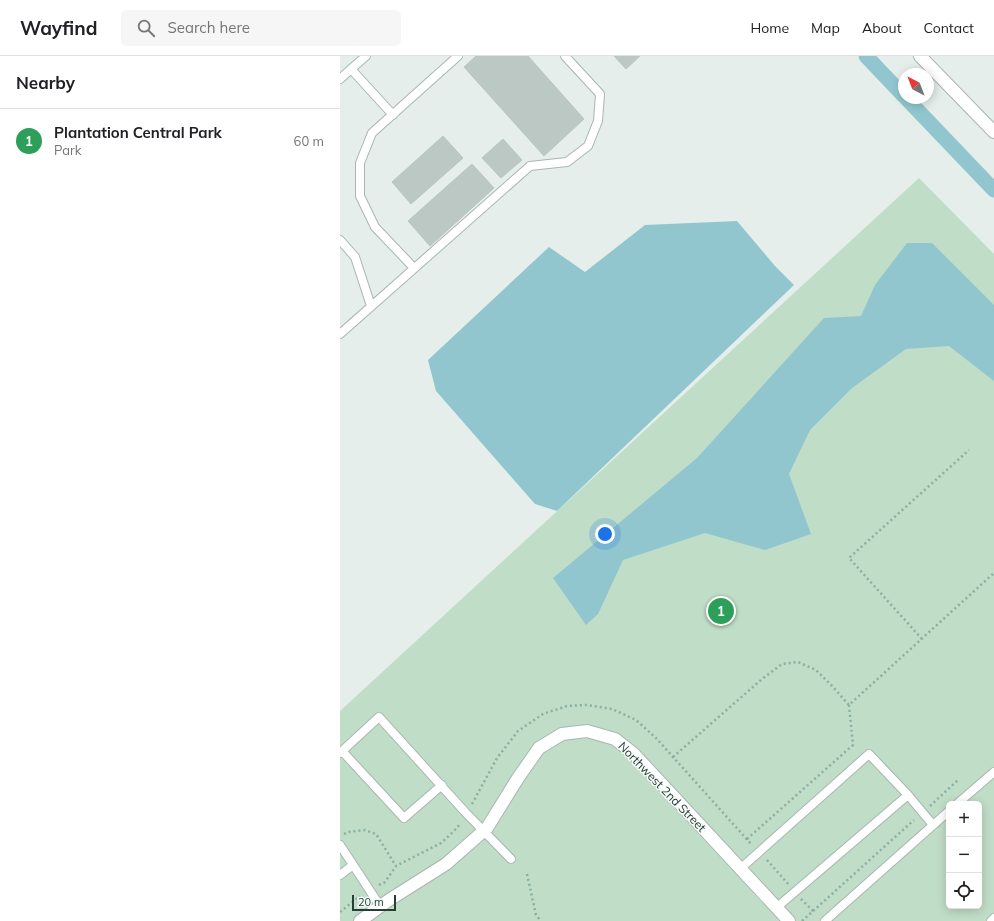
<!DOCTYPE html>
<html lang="en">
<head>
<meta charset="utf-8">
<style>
  :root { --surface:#fff; --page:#f6f6f6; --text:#202124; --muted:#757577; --line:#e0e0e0; --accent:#0b8043 }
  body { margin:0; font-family:Mulish,sans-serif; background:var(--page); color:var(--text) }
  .controls { position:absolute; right:12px; bottom:12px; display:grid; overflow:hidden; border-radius:6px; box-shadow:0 2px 10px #0003 }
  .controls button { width:36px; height:36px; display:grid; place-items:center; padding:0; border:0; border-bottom:1px solid var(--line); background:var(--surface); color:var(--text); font:20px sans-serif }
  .compass { position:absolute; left:558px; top:12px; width:36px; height:36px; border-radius:50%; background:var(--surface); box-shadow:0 2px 10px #0003; rotate:318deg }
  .scale { position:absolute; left:12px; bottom:10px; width:44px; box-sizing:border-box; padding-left:4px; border:2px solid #253f37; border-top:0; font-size:11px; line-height:14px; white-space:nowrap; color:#253f37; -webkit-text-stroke:3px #f6faf8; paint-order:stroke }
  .you { position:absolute; left:265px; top:478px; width:14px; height:14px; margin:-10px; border:3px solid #fff; border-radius:50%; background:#1a73e8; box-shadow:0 0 0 6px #1a73e833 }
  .badge { display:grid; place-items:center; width:26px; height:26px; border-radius:50%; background:var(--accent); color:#fff; font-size:13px; font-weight:700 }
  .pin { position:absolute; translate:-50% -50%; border:2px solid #fff; box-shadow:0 1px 4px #0006 }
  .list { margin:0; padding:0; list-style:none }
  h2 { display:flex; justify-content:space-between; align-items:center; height:52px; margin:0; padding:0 16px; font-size:17px }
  h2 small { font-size:13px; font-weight:400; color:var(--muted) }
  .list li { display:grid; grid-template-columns:26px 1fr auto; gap:12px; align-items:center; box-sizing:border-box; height:64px; padding:0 16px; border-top:1px solid var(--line) }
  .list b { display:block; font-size:15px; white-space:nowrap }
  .list p { margin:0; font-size:13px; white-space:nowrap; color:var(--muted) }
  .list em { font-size:13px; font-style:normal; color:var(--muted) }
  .icon { flex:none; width:22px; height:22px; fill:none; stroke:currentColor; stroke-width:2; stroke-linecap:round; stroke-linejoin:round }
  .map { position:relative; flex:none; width:654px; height:865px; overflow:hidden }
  header { display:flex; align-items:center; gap:24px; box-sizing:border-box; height:56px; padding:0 20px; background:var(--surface); border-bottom:1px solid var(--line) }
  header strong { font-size:19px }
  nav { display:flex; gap:22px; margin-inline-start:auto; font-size:14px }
  .search { width:280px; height:36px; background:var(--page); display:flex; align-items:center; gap:10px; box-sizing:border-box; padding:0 14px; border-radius:6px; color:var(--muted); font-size:15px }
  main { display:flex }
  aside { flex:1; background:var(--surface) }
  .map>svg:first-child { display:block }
  .green { fill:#c0ddc7; fill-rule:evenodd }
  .water { fill:#91c6ce }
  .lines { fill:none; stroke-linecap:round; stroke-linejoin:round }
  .canal { stroke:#91c6ce; stroke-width:15 }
  .building { fill:#bbc8c3; stroke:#b8c7c0 }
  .lane-casing { stroke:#a8b6b1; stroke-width:10 }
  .street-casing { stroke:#a8b6b1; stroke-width:14 }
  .path { stroke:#88afa2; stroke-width:2.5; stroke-dasharray:2 3; stroke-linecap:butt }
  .lane { stroke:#fff; stroke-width:8 }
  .street { stroke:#fff; stroke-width:12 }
  .labels { text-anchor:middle; stroke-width:3; stroke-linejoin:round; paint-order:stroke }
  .street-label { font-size:12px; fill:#253f37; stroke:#f6faf8 }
</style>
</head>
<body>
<header>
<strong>Wayfind</strong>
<div class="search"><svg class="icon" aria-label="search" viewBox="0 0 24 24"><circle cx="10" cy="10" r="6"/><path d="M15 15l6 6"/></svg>Search here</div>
<nav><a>Home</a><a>Map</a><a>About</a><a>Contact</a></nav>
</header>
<main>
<aside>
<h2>Nearby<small></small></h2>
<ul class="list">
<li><span class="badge" style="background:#2e9e5b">1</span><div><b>Plantation Central Park</b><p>Park</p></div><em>60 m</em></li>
</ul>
</aside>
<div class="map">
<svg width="654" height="865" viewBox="0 0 654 865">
  <rect width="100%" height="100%" fill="#e5eeea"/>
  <path class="green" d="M 579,122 L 654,198 L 654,865 L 0,865 L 0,655 ZM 609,748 L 639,748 L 639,850 L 609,850 Z"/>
  <path class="water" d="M 397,165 L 435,210 L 454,229 L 217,455 L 195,448 L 96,335 L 88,304 L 209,191 L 245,216 L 305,169 Z
    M 567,187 L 592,187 L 654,249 L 654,325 L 609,290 L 566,293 L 512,332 L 470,374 L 449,418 L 471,478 L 425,494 L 365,477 L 283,504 L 258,558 L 246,569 L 213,522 L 357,402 L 484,262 L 521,260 L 535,229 Z"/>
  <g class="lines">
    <path class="canal" d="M 526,0 L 564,40
      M 566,42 L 654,134"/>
  </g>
  <path class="building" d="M 136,0 L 188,0 L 244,63 L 204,100 L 124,11 Z
    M 274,0 L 300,0 L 286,13 Z
    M 103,80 L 123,102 L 71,148 L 52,126 Z
    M 163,83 L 182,104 L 161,122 L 142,102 Z
    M 132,108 L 154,132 L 90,190 L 68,165 Z"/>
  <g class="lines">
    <defs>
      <path id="lane" d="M 11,13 L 26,0
        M 0,23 L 11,13 L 53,59
        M 0,184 L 15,201 L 31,250
        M 74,212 L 35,171 L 20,140 L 20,107 L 32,77 L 118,0
        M 0,278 L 190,110 L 227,106 L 248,90 L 258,65 L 260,38 L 225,0
        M 2,695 L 64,762 L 102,729
        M 0,697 L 39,661 L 126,757 L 171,803
        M 568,739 L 593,769
        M 617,748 L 654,716
        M 0,789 L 40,850
        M 400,813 L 529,698 L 568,739 L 436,852
        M 0,819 L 13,809
        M 485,865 L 609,755
        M 651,865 L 654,862"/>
      <path id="street" d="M 580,0 L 654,76
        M 20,865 L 49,844 L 106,808 L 147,772 L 178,722 L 199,692 L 222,678 L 247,675 L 275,683 L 294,698 L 449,865"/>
    </defs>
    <use href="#lane" class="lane-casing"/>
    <use href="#street" class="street-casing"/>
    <path class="path" d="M 582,583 L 509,502 L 629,394
      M 333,701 L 422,623 L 442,608 L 458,606 L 476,614 L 492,630 L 509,649 L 654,517
      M 132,748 L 157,702 L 178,675 L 203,658 L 227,650 L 247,649 L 272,653 L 296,664 L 316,682 L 412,789
      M 590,750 L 619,723
      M 4,778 L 8,776 L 25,774 L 36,778 L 56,810
      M 407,783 L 513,689 L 509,649
      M 427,804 L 449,829
      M 187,818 L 196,859 L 201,865
      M 39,829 L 45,826 L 56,810 L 101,787 L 114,775 L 121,767
      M 461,843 L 473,855
      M 0,856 L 20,840
      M 462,865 L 574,764"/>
    <use href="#lane" class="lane"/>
    <use href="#street" class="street"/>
  </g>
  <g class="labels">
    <g class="street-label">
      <text transform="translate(322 731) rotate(46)" y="4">Northwest 2nd Street</text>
    </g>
  </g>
</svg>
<div class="controls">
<button>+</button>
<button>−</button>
<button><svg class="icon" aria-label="locate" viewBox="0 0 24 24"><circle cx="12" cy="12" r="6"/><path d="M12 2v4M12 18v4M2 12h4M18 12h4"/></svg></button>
</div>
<svg class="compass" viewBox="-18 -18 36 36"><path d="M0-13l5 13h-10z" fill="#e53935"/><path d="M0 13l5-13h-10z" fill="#757577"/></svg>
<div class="scale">20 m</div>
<div class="you"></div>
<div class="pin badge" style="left:381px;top:555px;background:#2e9e5b">1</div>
</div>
</main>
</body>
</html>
